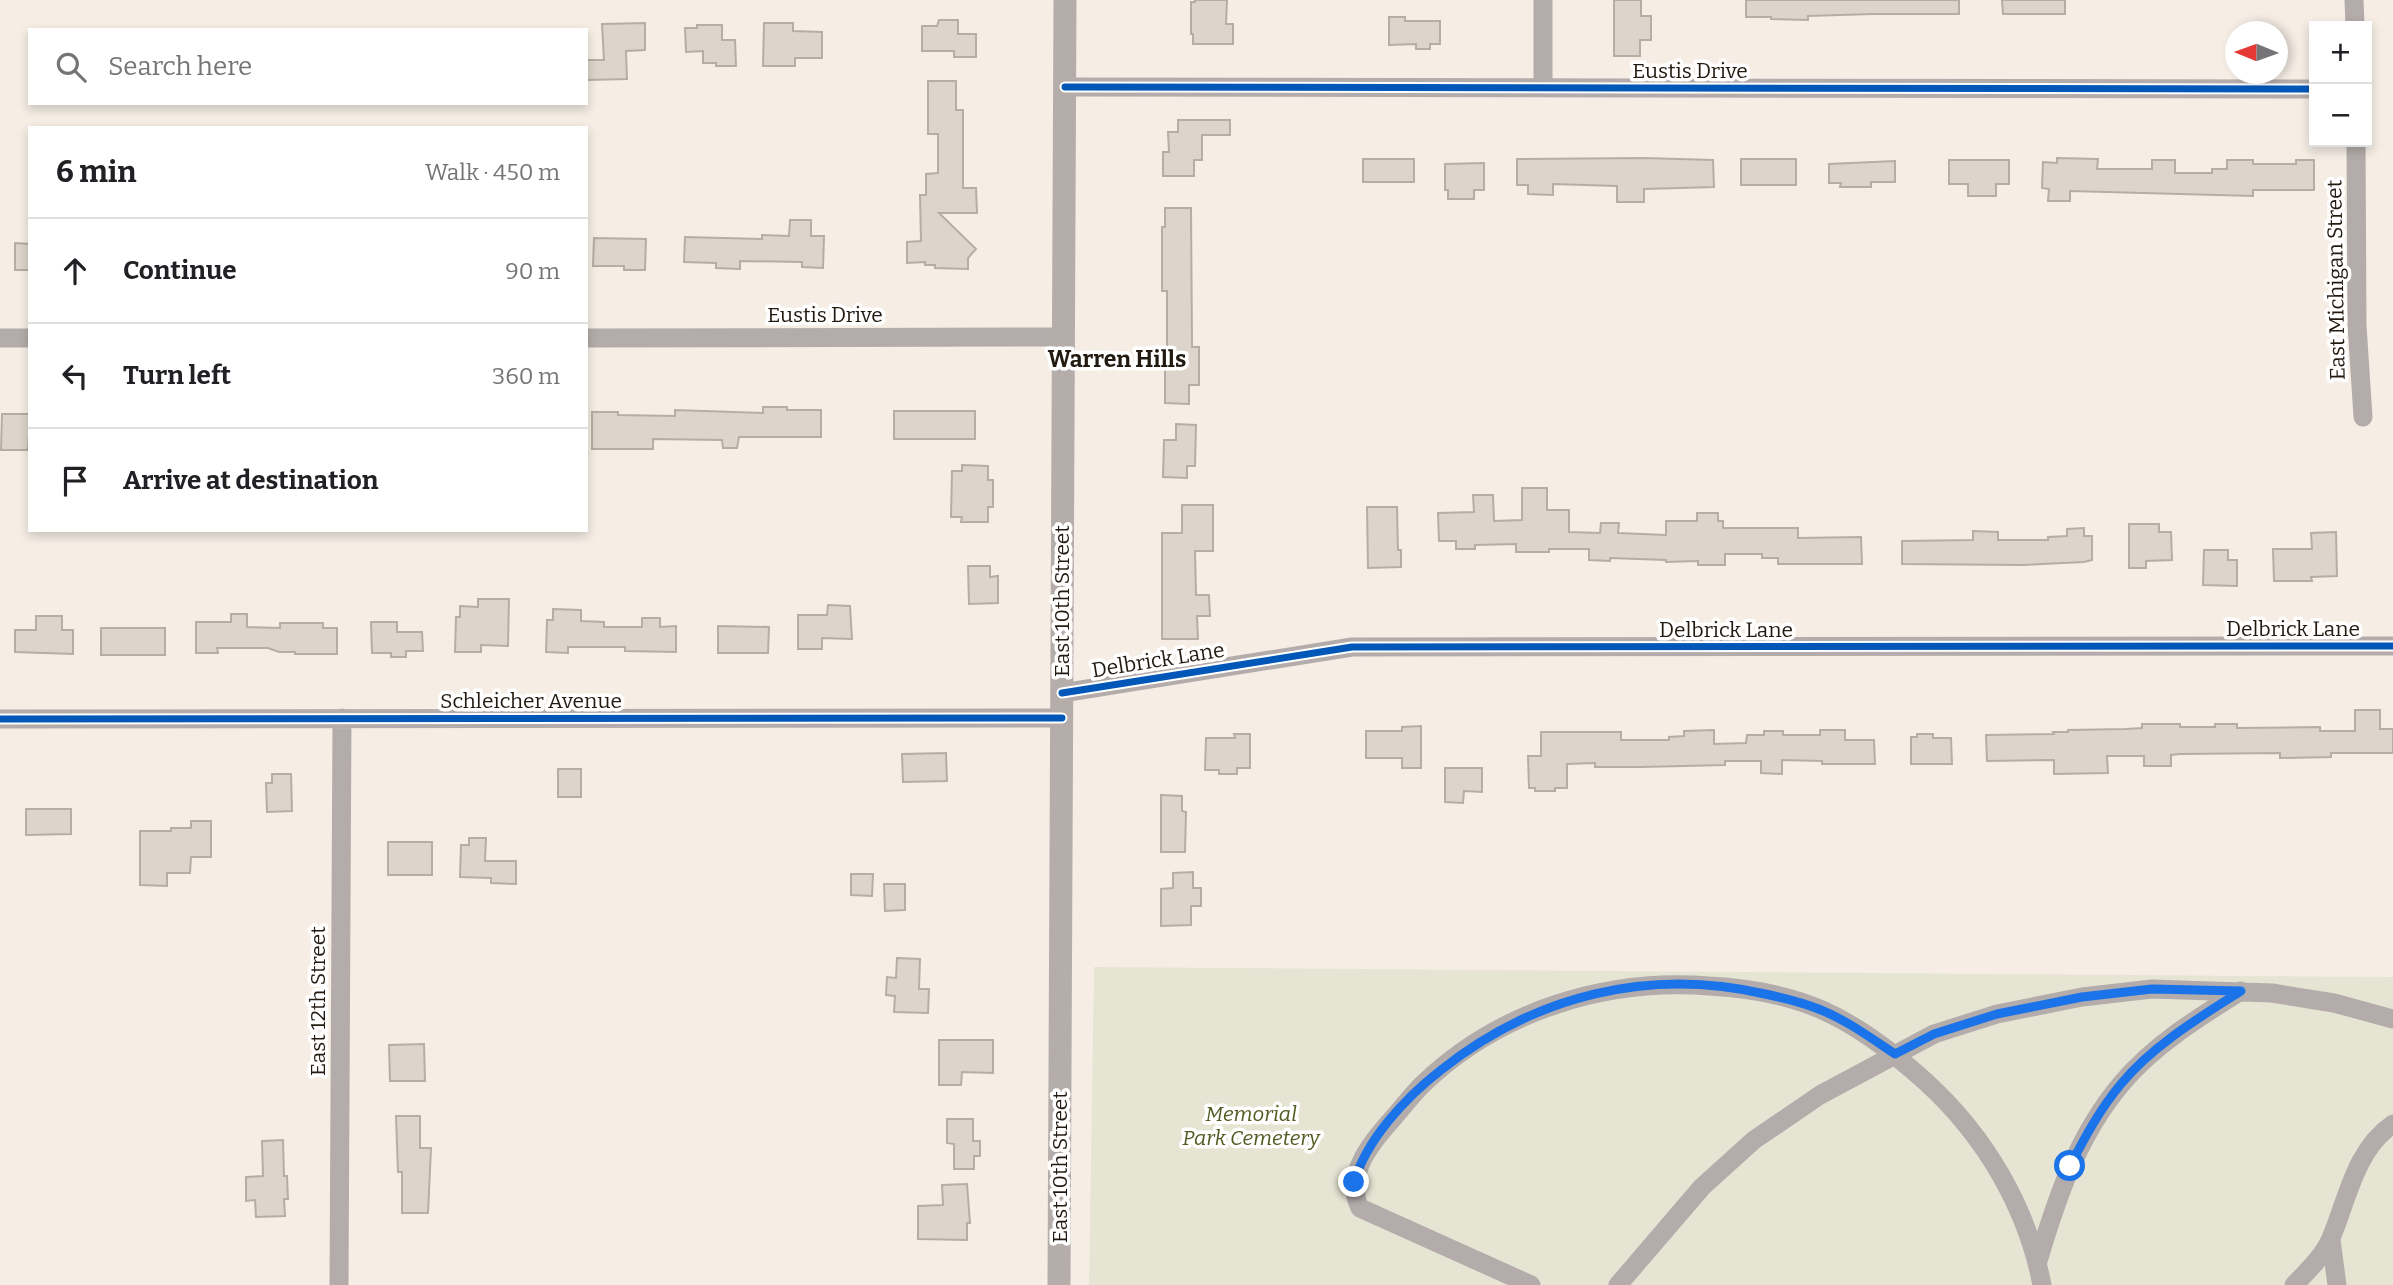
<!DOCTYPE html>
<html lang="en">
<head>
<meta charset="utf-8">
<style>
  :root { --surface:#fff; --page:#f2f2f2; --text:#202124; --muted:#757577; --line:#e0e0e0 }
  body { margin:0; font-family:Bitter,serif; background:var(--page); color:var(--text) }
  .controls { position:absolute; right:21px; top:21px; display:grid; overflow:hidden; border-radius:0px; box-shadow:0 4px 10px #0003 }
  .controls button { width:63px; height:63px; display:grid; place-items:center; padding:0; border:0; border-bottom:2px solid var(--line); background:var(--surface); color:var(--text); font:35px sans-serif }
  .compass { position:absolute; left:2225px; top:21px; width:63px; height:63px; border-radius:50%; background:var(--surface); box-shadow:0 4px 10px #0003; rotate:271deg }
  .stop { position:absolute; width:21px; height:21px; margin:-16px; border:5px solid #1a73e8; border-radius:50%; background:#fff }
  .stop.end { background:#1a73e8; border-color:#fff; box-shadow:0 2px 7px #0008 }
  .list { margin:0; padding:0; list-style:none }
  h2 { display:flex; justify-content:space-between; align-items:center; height:91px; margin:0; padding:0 28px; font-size:30px }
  h2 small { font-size:23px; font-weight:400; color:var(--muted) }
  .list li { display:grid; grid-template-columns:46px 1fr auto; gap:21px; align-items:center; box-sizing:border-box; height:105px; padding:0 28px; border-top:2px solid var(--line) }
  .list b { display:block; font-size:26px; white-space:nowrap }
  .list em { font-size:23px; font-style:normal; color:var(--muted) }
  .icon { flex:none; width:38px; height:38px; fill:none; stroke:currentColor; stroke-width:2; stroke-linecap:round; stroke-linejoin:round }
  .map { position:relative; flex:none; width:2393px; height:1285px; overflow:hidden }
  .search { position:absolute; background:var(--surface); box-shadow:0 4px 10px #0003; left:28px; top:28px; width:560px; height:77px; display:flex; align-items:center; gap:18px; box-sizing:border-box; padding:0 24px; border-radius:0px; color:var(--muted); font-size:26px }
  .panel { position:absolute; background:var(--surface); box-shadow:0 4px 10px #0003; left:28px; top:126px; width:560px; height:406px; border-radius:0px }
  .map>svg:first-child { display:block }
  .green { fill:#e6e5d4 }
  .building { fill:#ddd5cc; stroke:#b5aea5; stroke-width:2 }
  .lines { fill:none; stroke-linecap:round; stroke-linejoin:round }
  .minor { stroke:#b3acab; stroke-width:19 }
  .major { stroke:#b5adaa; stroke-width:23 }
  .cycleway-casing { stroke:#fff; stroke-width:11 }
  .cycleway { stroke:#0057b8; stroke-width:7 }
  .route { stroke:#1a73e8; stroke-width:9 }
  .labels { text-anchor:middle; stroke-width:7; stroke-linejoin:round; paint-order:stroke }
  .street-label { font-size:21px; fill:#221a10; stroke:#fff }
  .park-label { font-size:21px; font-style:italic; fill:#545a22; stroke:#fff }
  .neighbourhood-label { font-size:23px; font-weight:bold; fill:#221a10; stroke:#fff }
</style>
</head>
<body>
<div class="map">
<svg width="2393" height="1285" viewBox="0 0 2393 1285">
  <rect width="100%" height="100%" fill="#f6eee5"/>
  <path class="green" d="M 1094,967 L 2393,977 L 2393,1285 L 1089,1285 Z"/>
  <path class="building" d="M 1195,0 L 1227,0 L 1226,24 L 1233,24 L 1233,44 L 1193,44 L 1193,34 L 1191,34 L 1191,2 L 1195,2 Z
    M 1614,0 L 1641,0 L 1641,16 L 1651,16 L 1651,40 L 1640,40 L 1640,56 L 1614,56 Z
    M 1746,0 L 1959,0 L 1959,14 L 1873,14 L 1808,16 L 1808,20 L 1771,19 L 1771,17 L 1746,17 Z
    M 2002,0 L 2065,0 L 2065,14 L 2003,14 Z
    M 1389,17 L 1405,17 L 1405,21 L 1440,21 L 1440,44 L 1430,44 L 1430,49 L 1416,49 L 1416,44 L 1389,45 Z
    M 939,20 L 958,20 L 958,34 L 976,34 L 976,57 L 954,57 L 954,51 L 922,51 L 922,26 L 937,26 Z
    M 645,23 L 645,50 L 626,51 L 627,79 L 587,80 L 586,60 L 604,60 L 602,24 Z
    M 764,23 L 793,23 L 793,31 L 822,32 L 822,58 L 795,58 L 795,66 L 763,66 Z
    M 697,25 L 722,25 L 722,40 L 735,40 L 736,66 L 716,66 L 716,63 L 703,63 L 703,51 L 686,52 L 685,28 L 697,28 Z
    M 928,81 L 956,81 L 956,110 L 963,110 L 963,188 L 976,188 L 977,213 L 939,213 L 976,249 L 968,258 L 968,269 L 935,268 L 935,265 L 925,265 L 925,262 L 907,263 L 907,242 L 921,241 L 920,195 L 926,195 L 926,174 L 938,173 L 938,134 L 928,134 Z
    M 1178,120 L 1230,120 L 1230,135 L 1202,135 L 1202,160 L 1194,160 L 1194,176 L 1163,176 L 1163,152 L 1169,152 L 1168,132 L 1178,132 Z
    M 1644,158 L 1713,160 L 1714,187 L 1644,189 L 1644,202 L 1617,202 L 1617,186 L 1553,184 L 1553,195 L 1528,194 L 1528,185 L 1517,185 L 1517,159 Z
    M 2057,158 L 2098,159 L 2097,169 L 2152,169 L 2152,160 L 2175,160 L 2175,173 L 2212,173 L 2212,169 L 2227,169 L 2227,160 L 2253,160 L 2253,164 L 2296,164 L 2296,160 L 2314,160 L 2314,190 L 2253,190 L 2253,196 L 2070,191 L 2070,201 L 2048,201 L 2049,189 L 2042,188 L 2043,162 L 2057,163 Z
    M 1363,159 L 1414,159 L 1414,182 L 1363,182 Z
    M 1741,159 L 1796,159 L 1796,185 L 1741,185 Z
    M 1949,160 L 2009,160 L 2009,184 L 1996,184 L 1996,196 L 1968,196 L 1968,184 L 1949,184 Z
    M 1895,161 L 1895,182 L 1871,182 L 1871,187 L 1840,187 L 1841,183 L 1829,183 L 1829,164 Z
    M 1484,163 L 1484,190 L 1474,190 L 1474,199 L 1448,199 L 1448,190 L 1445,190 L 1445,164 Z
    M 1165,208 L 1191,208 L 1192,347 L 1199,347 L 1199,385 L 1189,385 L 1189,404 L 1165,403 L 1165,368 L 1161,368 L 1161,347 L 1167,347 L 1167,291 L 1162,291 L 1162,227 L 1165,227 Z
    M 790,220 L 811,220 L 811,236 L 824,236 L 823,268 L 802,267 L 802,262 L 740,261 L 740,269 L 716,268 L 716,263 L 684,262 L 685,237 L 762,239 L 762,235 L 789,236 Z
    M 594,238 L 646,239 L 645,270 L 624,270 L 624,266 L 593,266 Z
    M 15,243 L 30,244 L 30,270 L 15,270 Z
    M 763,407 L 787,407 L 787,410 L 821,410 L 821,437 L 739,437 L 737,448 L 723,448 L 722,440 L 653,439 L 653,449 L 592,449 L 592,412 L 618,412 L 618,415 L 675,416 L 675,410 L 763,413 Z
    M 894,411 L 975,411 L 975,439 L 894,439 Z
    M 2,414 L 30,414 L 28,450 L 1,450 Z
    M 1176,424 L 1196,425 L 1195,466 L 1187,466 L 1187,478 L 1163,477 L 1164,440 L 1176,440 Z
    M 962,465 L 988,466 L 988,480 L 993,480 L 993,507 L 988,507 L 988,522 L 961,522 L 962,517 L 951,517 L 952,471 L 962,471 Z
    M 1522,488 L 1547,488 L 1547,510 L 1569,510 L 1569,532 L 1600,533 L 1601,523 L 1619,523 L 1618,533 L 1666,535 L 1666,521 L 1697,521 L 1697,513 L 1718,513 L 1718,521 L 1723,521 L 1723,528 L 1798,528 L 1798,538 L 1861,537 L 1862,564 L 1778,564 L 1778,558 L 1762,558 L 1762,554 L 1725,554 L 1725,565 L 1698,565 L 1698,561 L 1666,562 L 1666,560 L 1610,558 L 1610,561 L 1589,560 L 1589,549 L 1549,549 L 1549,552 L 1516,552 L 1516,544 L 1475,545 L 1475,549 L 1456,549 L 1456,541 L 1439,541 L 1438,513 L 1474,512 L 1473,495 L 1493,495 L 1494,521 L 1522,520 Z
    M 1182,505 L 1213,505 L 1213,551 L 1195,551 L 1196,595 L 1209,595 L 1210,616 L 1197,616 L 1198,639 L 1162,639 L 1162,533 L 1182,533 Z
    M 1367,507 L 1397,507 L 1398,550 L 1401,550 L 1401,567 L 1368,568 Z
    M 2129,524 L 2159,524 L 2159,532 L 2171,532 L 2172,560 L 2146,561 L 2146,568 L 2129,568 Z
    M 2084,528 L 2084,536 L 2092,536 L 2092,560 L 2084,562 L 2023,565 L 1902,564 L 1902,541 L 1973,540 L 1973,531 L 1998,532 L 1998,540 L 2048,540 L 2048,537 L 2067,536 L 2067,529 Z
    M 2336,532 L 2337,576 L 2311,577 L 2312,581 L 2274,581 L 2273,549 L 2312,549 L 2311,533 Z
    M 2204,550 L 2228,550 L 2228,560 L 2237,560 L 2237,586 L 2203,585 Z
    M 968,566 L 990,566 L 990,577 L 998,576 L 998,603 L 969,604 Z
    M 478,599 L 509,599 L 508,646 L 481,645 L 481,652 L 455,652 L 456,617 L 460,617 L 460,606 L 478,607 Z
    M 828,605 L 850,606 L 852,639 L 822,638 L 822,649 L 798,649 L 798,615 L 827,615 Z
    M 553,609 L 581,610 L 581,621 L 604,622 L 604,627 L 642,627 L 642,618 L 660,618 L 660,627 L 676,626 L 676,652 L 625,651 L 625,647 L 568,647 L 568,653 L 546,652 L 547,620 L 553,620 Z
    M 231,614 L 247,614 L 247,627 L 280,628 L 280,623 L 323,623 L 323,628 L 337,628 L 337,654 L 295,654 L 295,652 L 279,652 L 268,648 L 217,648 L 218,653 L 196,653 L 196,622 L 231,622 Z
    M 36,616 L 62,616 L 62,630 L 73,630 L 73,654 L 15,652 L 15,630 L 36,630 Z
    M 371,622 L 397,622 L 397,632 L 422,632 L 423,651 L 406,651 L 406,657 L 391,657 L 391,653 L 372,653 Z
    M 718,626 L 769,627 L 768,653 L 718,653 Z
    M 101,628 L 165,628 L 165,655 L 101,655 Z
    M 2355,710 L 2380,710 L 2380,729 L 2393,729 L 2393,753 L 2331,753 L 2331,757 L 2280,758 L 2280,753 L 2180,754 L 2171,755 L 2171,766 L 2144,766 L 2144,756 L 2107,756 L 2108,773 L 2054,774 L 2054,760 L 1987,761 L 1986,735 L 2054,734 L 2053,732 L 2068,732 L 2068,730 L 2126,729 L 2142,728 L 2142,724 L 2180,724 L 2180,727 L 2215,727 L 2215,724 L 2237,724 L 2237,728 L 2320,727 L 2320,731 L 2355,731 Z
    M 1421,726 L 1421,768 L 1402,768 L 1402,758 L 1366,758 L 1366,731 L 1402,731 L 1402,727 Z
    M 1714,730 L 1714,744 L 1746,743 L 1747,735 L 1764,735 L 1764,731 L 1783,731 L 1783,735 L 1820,735 L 1820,730 L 1845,730 L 1845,740 L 1874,740 L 1875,764 L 1822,764 L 1822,761 L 1782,760 L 1782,774 L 1761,773 L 1761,761 L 1725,761 L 1725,765 L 1641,767 L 1595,767 L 1595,763 L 1567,764 L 1567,788 L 1555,788 L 1555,791 L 1535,791 L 1535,788 L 1529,788 L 1528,756 L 1541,756 L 1541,732 L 1621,732 L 1621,740 L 1669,740 L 1669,737 L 1684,736 L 1684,731 Z
    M 1234,734 L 1250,734 L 1250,768 L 1237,768 L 1237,774 L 1219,774 L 1219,770 L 1205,770 L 1206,738 L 1235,738 Z
    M 1917,734 L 1933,734 L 1933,738 L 1951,738 L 1952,764 L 1911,764 L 1911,737 L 1917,737 Z
    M 946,753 L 947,781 L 903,782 L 902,754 Z
    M 1445,768 L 1482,768 L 1482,792 L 1464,791 L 1463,803 L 1445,802 Z
    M 558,769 L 581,769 L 581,797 L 558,797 Z
    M 272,774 L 291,774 L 292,811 L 267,812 L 266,783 L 272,783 Z
    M 1161,795 L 1182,796 L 1182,811 L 1186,812 L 1185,852 L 1161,852 Z
    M 26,809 L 71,809 L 71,834 L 26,835 Z
    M 191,821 L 211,821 L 211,857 L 191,857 L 190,873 L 167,873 L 167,886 L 140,885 L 140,831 L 171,831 L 171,828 L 191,828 Z
    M 469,838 L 486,838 L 485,861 L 516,861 L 516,884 L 491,883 L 491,878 L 460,877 L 461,845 L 469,845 Z
    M 388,842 L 432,842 L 432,875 L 388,875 Z
    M 1193,872 L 1193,888 L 1201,888 L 1201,906 L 1191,906 L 1191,925 L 1161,926 L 1161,889 L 1173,888 L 1173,873 Z
    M 851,874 L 873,874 L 872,896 L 851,895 Z
    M 884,884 L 905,884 L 905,910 L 885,911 Z
    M 897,958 L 920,959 L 919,989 L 929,989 L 928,1013 L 894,1012 L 895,996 L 886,995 L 887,977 L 896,978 Z
    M 939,1040 L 993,1040 L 993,1073 L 962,1072 L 961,1085 L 939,1085 Z
    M 424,1044 L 425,1081 L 390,1081 L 389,1045 Z
    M 396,1116 L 420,1116 L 420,1148 L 431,1148 L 428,1213 L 402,1213 L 402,1172 L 398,1172 Z
    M 947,1119 L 973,1119 L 973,1141 L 980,1141 L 980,1156 L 974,1156 L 974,1169 L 954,1169 L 954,1144 L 947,1143 Z
    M 283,1140 L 284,1176 L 287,1176 L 288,1199 L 284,1199 L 285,1216 L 256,1217 L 255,1200 L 246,1201 L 246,1177 L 263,1176 L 262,1141 Z
    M 967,1184 L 970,1223 L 967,1223 L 967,1240 L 918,1239 L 918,1206 L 943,1205 L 942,1185 Z"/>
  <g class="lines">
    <path class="minor" d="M 1543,0 L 1543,88
      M 2354,0 L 2355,26
      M 1065,87 L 2314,89
      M 2356,142 L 2357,325 L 2363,417
      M 0,338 L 30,338
      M 586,338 L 1063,337
      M 1062,693 L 1352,647 L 2393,646
      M 0,719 L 1062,718
      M 2331,1240 L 2337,1285
      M 2038,1261 C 2057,1197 2078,1135 2122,1083 C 2154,1045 2199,1017 2241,991
      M 339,1285 L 342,718
      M 1531,1285 L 1360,1208 C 1343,1175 1373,1140 1395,1116 C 1404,1105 1413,1094 1423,1084 C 1499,1011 1605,978 1709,986 C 1747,988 1788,995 1822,1010 C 1861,1027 1895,1054 1926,1082 C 1985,1136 2027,1207 2042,1285
      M 1618,1285 L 1702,1187 L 1754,1140 L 1820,1095 L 1934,1034 L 1997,1014 L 2082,997 L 2152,989 L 2272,993 L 2334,1003 L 2393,1019
      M 2294,1285 C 2307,1272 2324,1255 2331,1238 C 2348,1198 2355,1150 2393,1124"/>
    <path class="major" d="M 1059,1285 L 1065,0"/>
    <defs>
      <path id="cycleway" d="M 1065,87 L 2314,89
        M 1062,693 L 1352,647 L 2393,646
        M 0,719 L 1062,718"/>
    </defs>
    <use href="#cycleway" class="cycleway-casing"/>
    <use href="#cycleway" class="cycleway"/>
  </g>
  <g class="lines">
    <path class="route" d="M 1354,1182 C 1367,1139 1405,1098 1441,1070 C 1534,996 1648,967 1765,994 C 1784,998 1804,1003 1821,1010 C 1848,1021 1871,1038 1895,1054 L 1934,1034 L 1997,1014 L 2082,997 L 2152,989 L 2241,991 C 2200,1017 2152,1046 2121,1084 C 2100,1109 2085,1137 2070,1166"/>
  </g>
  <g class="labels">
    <g class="street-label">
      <text x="1690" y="78">Eustis Drive</text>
      <text transform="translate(2336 280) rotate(-91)" y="7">East Michigan Street</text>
      <text x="825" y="322">Eustis Drive</text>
      <text transform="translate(1062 601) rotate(-90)" y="7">East 10th Street</text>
      <text x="2293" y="636">Delbrick Lane</text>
      <text x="1726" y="637">Delbrick Lane</text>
      <text transform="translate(1158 660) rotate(-9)" y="7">Delbrick Lane</text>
      <text x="531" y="708">Schleicher Avenue</text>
      <text transform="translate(318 1001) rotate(-90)" y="7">East 12th Street</text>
      <text transform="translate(1060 1167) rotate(-90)" y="7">East 10th Street</text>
    </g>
    <g class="park-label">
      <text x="1251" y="1121">Memorial<tspan x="1251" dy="24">Park Cemetery</tspan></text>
    </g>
    <g class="neighbourhood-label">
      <text x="1117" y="367">Warren Hills</text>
    </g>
  </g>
</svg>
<div class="controls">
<button>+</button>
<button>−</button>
</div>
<svg class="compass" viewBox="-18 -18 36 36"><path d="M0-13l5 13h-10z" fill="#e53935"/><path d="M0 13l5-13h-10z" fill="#757577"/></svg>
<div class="stop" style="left:2070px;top:1166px"></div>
<div class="stop end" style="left:1354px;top:1182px"></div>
<div class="search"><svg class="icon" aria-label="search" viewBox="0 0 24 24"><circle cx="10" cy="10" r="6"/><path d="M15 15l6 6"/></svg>Search here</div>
<section class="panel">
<h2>6 min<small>Walk · 450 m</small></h2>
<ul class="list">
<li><svg class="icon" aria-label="ahead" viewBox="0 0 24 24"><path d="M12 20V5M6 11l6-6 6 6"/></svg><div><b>Continue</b></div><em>90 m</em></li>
<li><svg class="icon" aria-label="left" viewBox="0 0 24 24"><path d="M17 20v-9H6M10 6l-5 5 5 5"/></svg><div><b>Turn left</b></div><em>360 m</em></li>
<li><svg class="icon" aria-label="arrive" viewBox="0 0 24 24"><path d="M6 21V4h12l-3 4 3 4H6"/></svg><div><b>Arrive at destination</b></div></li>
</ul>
</section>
</div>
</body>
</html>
